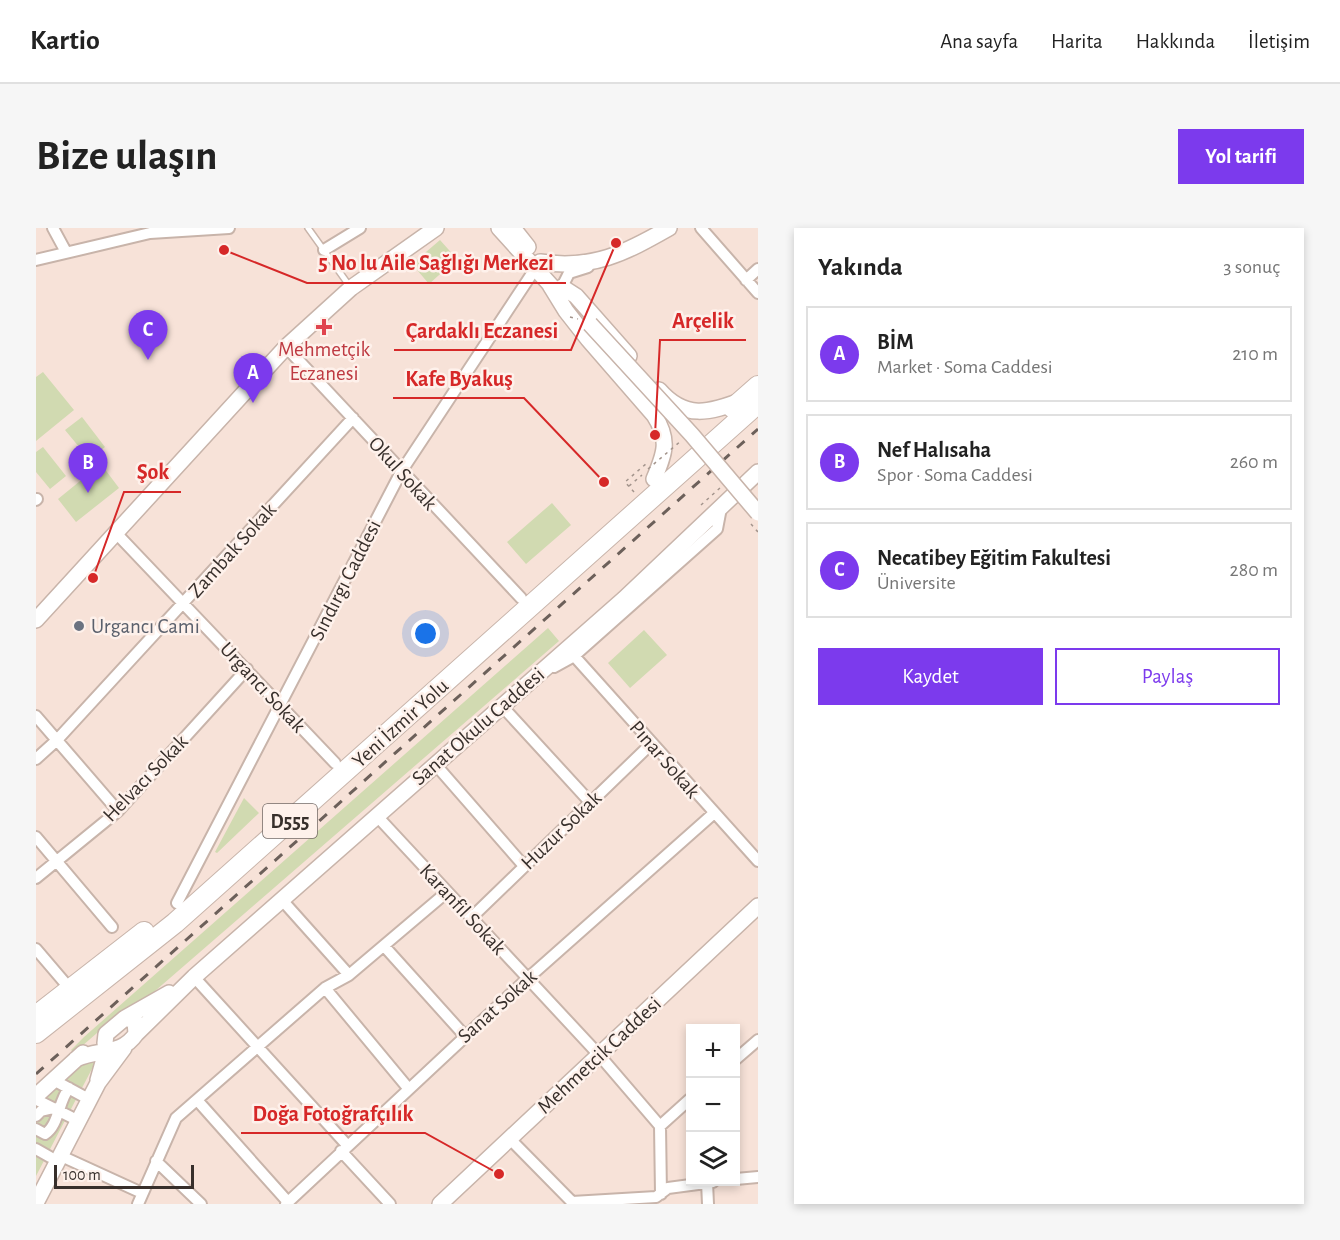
<!DOCTYPE html>
<html lang="tr">
<head>
<meta charset="utf-8">
<style>
  :root { --surface:#fff; --page:#f6f6f6; --text:#222; --muted:#767676; --line:#e0e0e0; --accent:#7c3aed }
  body { margin:0; font-family:"Alegreya Sans",sans-serif; background:var(--page); color:var(--text) }
  .controls { position:absolute; right:18px; bottom:18px; display:grid; overflow:hidden; border-radius:0px; box-shadow:0 3px 9px #0003 }
  .controls button { width:54px; height:54px; display:grid; place-items:center; padding:0; border:0; border-bottom:2px solid var(--line); background:var(--surface); color:var(--text); font:30px sans-serif }
  .scale { position:absolute; left:18px; bottom:15px; width:140px; box-sizing:border-box; padding-left:6px; border:3px solid #372f2b; border-top:0; font-size:16px; line-height:21px; white-space:nowrap; color:#372f2b; -webkit-text-stroke:4px #fef1eb; paint-order:stroke }
  .you { position:absolute; left:390px; top:406px; width:21px; height:21px; margin:-15px; border:4px solid #fff; border-radius:50%; background:#1a73e8; box-shadow:0 0 0 9px #1a73e833 }
  .badge { display:grid; place-items:center; width:39px; height:39px; border-radius:50%; background:var(--accent); color:#fff; font-size:20px; font-weight:700 }
  .pin { position:absolute; translate:-50% -50px; filter:drop-shadow(0 2px 3px #0008) }
  .pin::after { content:''; position:absolute; top:32px; width:21px; height:18px; background:inherit; clip-path:polygon(0 0,100% 0,50% 100%) }
  .list { margin:0; padding:0; list-style:none }
  h2 { display:flex; justify-content:space-between; align-items:center; height:78px; margin:0; padding:0 24px; font-size:26px }
  h2 small { font-size:20px; font-weight:400; color:var(--muted) }
  .list li { display:grid; grid-template-columns:39px 1fr auto; gap:18px; align-items:center; box-sizing:border-box; height:96px; margin:0 12px 12px; padding:0 12px; border:2px solid var(--line); border-radius:0px }
  .list b { display:block; font-size:22px; white-space:nowrap }
  .list p { margin:0; font-size:20px; white-space:nowrap; color:var(--muted) }
  .list em { font-size:20px; font-style:normal; color:var(--muted) }
  .actions { display:flex; gap:12px; padding:18px 24px }
  .actions a { flex:1; padding:14px 0; border:2px solid var(--accent); border-radius:0px; text-align:center; font-size:21px; color:var(--accent) }
  .actions .main { background:var(--accent); color:#fff }
  .icon { flex:none; width:33px; height:33px; fill:none; stroke:currentColor; stroke-width:2; stroke-linecap:round; stroke-linejoin:round }
  .map { position:relative; flex:none; width:722px; height:976px; overflow:hidden; border-radius:0px }
  header { display:flex; align-items:center; gap:36px; box-sizing:border-box; height:84px; padding:0 30px; background:var(--surface); border-bottom:2px solid var(--line) }
  header strong { font-size:28px }
  nav { display:flex; gap:33px; margin-inline-start:auto; font-size:21px }
  .intro { display:flex; align-items:center; justify-content:space-between; box-sizing:border-box; height:144px; padding:0 36px }
  h1 { margin:0; font-size:42px }
  .button { padding:15px 27px; border-radius:0px; background:var(--accent); color:#fff; font-size:21px; font-weight:700 }
  main { display:flex; gap:36px; padding:0 36px }
  aside { flex:1; background:var(--surface); border-radius:0px; box-shadow:0 3px 9px #0003 }
  .map>svg:first-child { display:block }
  .green { fill:#d1dab1 }
  .lines { fill:none; stroke-linecap:round; stroke-linejoin:round }
  .lane-casing { stroke:#c8b4aa; stroke-width:8 }
  .street-casing { stroke:#c8b4aa; stroke-width:14 }
  .secondary-casing { stroke:#c8b4aa; stroke-width:18 }
  .highway-casing { stroke:#c8b4aa; stroke-width:22 }
  .path { stroke:#a3948c; stroke-width:1.5; stroke-dasharray:3 4.5; stroke-linecap:butt }
  .lane { stroke:#fff; stroke-width:5 }
  .street { stroke:#fff; stroke-width:10 }
  .secondary { stroke:#fff; stroke-width:15 }
  .highway { stroke:#fff; stroke-width:20 }
  .rail { stroke:#6c605a; stroke-width:3; stroke-dasharray:10 10; stroke-linecap:butt }
  .secondary-bridge-casing { stroke:#c8b4aa; stroke-width:18; stroke-linecap:butt }
  .path-bridge { stroke:#a3948c; stroke-width:1.5; stroke-dasharray:3 4.5; stroke-linecap:butt }
  .secondary-bridge { stroke:#fff; stroke-width:15 }
  .health-dot { fill:#e0444e; stroke:#fef1eb; stroke-width:2 }
  .worship-dot { fill:#6b7280; stroke:#fef1eb; stroke-width:2 }
  .labels { text-anchor:middle; stroke-width:5; stroke-linejoin:round; paint-order:stroke }
  .shield { fill:#fef1eb; stroke:#736965; stroke-width:1.5 }
  .shield-label { font-size:20px; font-weight:bold; fill:#372f2b }
  .health-label { font-size:21px; fill:#be3a42; stroke:#fef1eb }
  .street-label { font-size:21px; fill:#372f2b; stroke:#fef1eb }
  .worship-label { font-size:21px; fill:#5b616d; stroke:#fef1eb; text-anchor:start }
  .leader { fill:none; stroke:#d62828; stroke-width:2 }
  .callout-dot { fill:#d62828; stroke:#fef1eb; stroke-width:2 }
  .callout-label { font-size:22px; text-anchor:middle; font-weight:bold; fill:#d62828; stroke:#fef1eb; stroke-width:5; stroke-linejoin:round; paint-order:stroke }
</style>
</head>
<body>
<header>
<strong>Kartio</strong>
<nav><a>Ana sayfa</a><a>Harita</a><a>Hakkında</a><a>İletişim</a></nav>
</header>
<div class="intro"><h1>Bize ulaşın</h1><a class="button">Yol tarifi</a></div>
<main>
<div class="map">
<svg width="722" height="976" viewBox="0 0 722 976">
  <rect width="100%" height="100%" fill="#f7e2d8"/>
  <path class="green" d="M 404,12 L 421,31 L 393,56 L 376,36 Z
    M 7,144 L 38,182 L 0,213 L 0,149 Z
    M 46,189 L 69,219 L 53,231 L 29,202 Z
    M 7,219 L 30,248 L 14,261 L 0,244 L 0,224 Z
    M 65,236 L 83,260 L 40,294 L 22,271 Z
    M 516,275 L 535,297 L 490,336 L 471,314 Z
    M 512,400 L 523,413 L 104,776 L 76,792 L 38,825 L 35,822 L 48,809 Z
    M 608,402 L 631,427 L 594,460 L 572,435 Z
    M 208,570 L 223,585 L 181,625 L 179,624 Z
    M 52,831 L 59,835 L 0,948 L 0,877 Z"/>
  <g class="lines">
    <defs>
      <path id="lane" d="M 272,0 L 315,60"/>
      <path id="street" d="M 17,0 L 30,24
        M 665,0 L 722,65
        M 288,22 L 324,0
        M 0,32 L 114,5 L 193,0
        M 710,52 L 722,41
        M 526,59 L 533,45 L 552,39
        M 250,119 L 485,370
        M 0,272 L 1,271
        M 80,305 L 299,535
        M 531,420 L 722,633
        M 518,439 L 538,428 L 681,301 L 685,280
        M 466,478 L 554,574
        M 0,488 L 82,583
        M 0,531 L 21,512 L 317,190
        M 399,536 L 488,638
        M 340,587 L 564,828 L 624,898 L 625,966
        M 0,609 L 76,699
        M 0,650 L 82,583 L 211,441
        M 246,672 L 313,747
        M 141,675 L 365,244 L 499,41
        M 435,690 L 616,515
        M 348,718 L 429,808
        M 0,721 L 35,762
        M 158,749 L 311,917
        M 289,760 L 372,860
        M 700,831 L 722,812
        M 23,855 L 47,868
        M 161,872 L 252,974
        M 3,873 L 35,889
        M 0,888 L 5,883 L 18,880
        M 624,898 L 654,871
        M 0,901 L 9,906 C 23,897 22,874 33,860
        M 474,911 L 538,976
        M 0,921 L 14,929
        M 305,923 L 354,976
        M 23,927 L 106,965
        M 120,933 L 165,976
        M 700,951 L 722,949
        M 671,954 L 672,976
        M 536,974 L 620,969 L 632,960 L 677,954
        M 102,976 L 140,890 L 289,760 L 313,747 L 411,664
        M 250,976 L 491,751 L 677,586"/>
      <path id="secondary" d="M 463,0 L 519,62
        M 477,0 L 492,19
        M 504,34 C 557,42 589,25 633,0
        M 514,57 L 530,83 L 552,111 L 618,187 C 634,212 629,225 618,251
        M 526,59 L 540,68 L 593,128
        M 623,162 C 649,192 673,185 707,172
        M 0,392 L 250,119 L 315,60 L 400,0
        M 89,790 L 133,765
        M 100,806 L 158,749 L 588,371 L 722,244
        M 40,831 C 63,820 85,828 100,806 L 99,793 L 89,790 L 70,806 L 69,815 L 71,820 L 62,852
        M 0,868 L 47,825
        M 0,975 L 62,855 L 88,820
        M 404,976 L 722,678"/>
      <path id="highway" d="M 697,180 L 722,158
        M 0,788 L 108,704
        M 0,805 L 139,695 L 722,175"/>
    </defs>
    <use href="#lane" class="lane-casing"/>
    <use href="#street" class="street-casing"/>
    <use href="#secondary" class="secondary-casing"/>
    <use href="#highway" class="highway-casing"/>
    <path class="path" d="M 593,258 L 606,247
      M 598,264 L 589,254 L 611,235
      M 665,277 L 685,259
      M 715,296 L 722,304"/>
    <use href="#lane" class="lane"/>
    <use href="#street" class="street"/>
    <use href="#secondary" class="secondary"/>
    <use href="#highway" class="highway"/>
    <path class="rail" d="M 0,846 L 722,201"/>
    <defs>
      <path id="secondary-bridge" d="M 554,96 L 656,207 L 722,285"/>
    </defs>
    <use href="#secondary-bridge" class="secondary-bridge-casing"/>
    <path class="path-bridge" d="M 534,89 L 542,91
      M 612,241 L 646,212"/>
    <use href="#secondary-bridge" class="secondary-bridge"/>
  </g>
  <path class="health-dot" d="M285 90h6v6h6v6h-6v6h-6v-6h-6v-6h6z"/>
  <circle class="worship-dot" cx="43" cy="398" r="6"/>
  <g class="labels">
    <rect class="shield" x="227" y="576" width="54" height="34" rx="4.5"/>
    <g class="shield-label">
      <text x="254" y="600">D555</text>
    </g>
    <g class="health-label">
      <text x="288" y="128">Mehmetçik<tspan x="288" dy="24">Eczanesi</tspan></text>
    </g>
    <g class="street-label">
      <text transform="translate(367 245) rotate(48)" y="7">Okul Sokak</text>
      <text transform="translate(196 322) rotate(-48)" y="7">Zambak Sokak</text>
      <text transform="translate(309 352) rotate(-63)" y="7">Sındırgı Caddesi</text>
      <text transform="translate(227 459) rotate(47)" y="7">Urgancı Sokak</text>
      <text transform="translate(364 495) rotate(-42)" y="7">Yeni İzmir Yolu</text>
      <text transform="translate(442 498) rotate(-41)" y="7">Sanat Okulu Caddesi</text>
      <text transform="translate(629 531) rotate(49)" y="7">Pınar Sokak</text>
      <text transform="translate(109 550) rotate(-46)" y="7">Helvacı Sokak</text>
      <text transform="translate(525 602) rotate(-44)" y="7">Huzur Sokak</text>
      <text transform="translate(427 681) rotate(47)" y="7">Karanfil Sokak</text>
      <text transform="translate(461 778) rotate(-42)" y="7">Sanat Sokak</text>
      <text transform="translate(563 827) rotate(-43)" y="7">Mehmetcik Caddesi</text>
    </g>
    <g class="worship-label">
      <text x="55" y="405">Urgancı Cami</text>
    </g>
  </g>
  <path class="leader" d="M188 22L271 55H530M619 207L624 112H710M580 15L535 122H358M568 254L488 170H357M57 350L88 264H145M463 946L389 905H205"/>
  <g class="callout-dot">
    <circle cx="188" cy="22" r="6"/>
    <circle cx="619" cy="207" r="6"/>
    <circle cx="580" cy="15" r="6"/>
    <circle cx="568" cy="254" r="6"/>
    <circle cx="57" cy="350" r="6"/>
    <circle cx="463" cy="946" r="6"/>
  </g>
  <g class="callout-label">
    <text x="400" y="42">5 No lu Aile Sağlığı Merkezi</text>
    <text x="667" y="100">Arçelik</text>
    <text x="446" y="110">Çardaklı Eczanesi</text>
    <text x="423" y="158">Kafe Byakuş</text>
    <text x="117" y="251">Şok</text>
    <text x="297" y="893">Doğa Fotoğrafçılık</text>
  </g>
</svg>
<div class="controls">
<button>+</button>
<button>−</button>
<button><svg class="icon" aria-label="layers" viewBox="0 0 24 24"><path d="M12 4l9 5-9 5-9-5zM3 14l9 5 9-5"/></svg></button>
</div>
<div class="scale">100 m</div>
<div class="you"></div>
<div class="pin badge" style="left:217px;top:175px">A</div>
<div class="pin badge" style="left:52px;top:265px">B</div>
<div class="pin badge" style="left:112px;top:132px">C</div>
</div>
<aside>
<h2>Yakında<small>3 sonuç</small></h2>
<ul class="list">
<li><span class="badge">A</span><div><b>BİM</b><p>Market · Soma Caddesi</p></div><em>210 m</em></li>
<li><span class="badge">B</span><div><b>Nef Halısaha</b><p>Spor · Soma Caddesi</p></div><em>260 m</em></li>
<li><span class="badge">C</span><div><b>Necatibey Eğitim Fakultesi</b><p>Üniversite</p></div><em>280 m</em></li>
</ul>
<div class="actions"><a class="main">Kaydet</a><a>Paylaş</a></div>
</aside>
</main>
</body>
</html>
